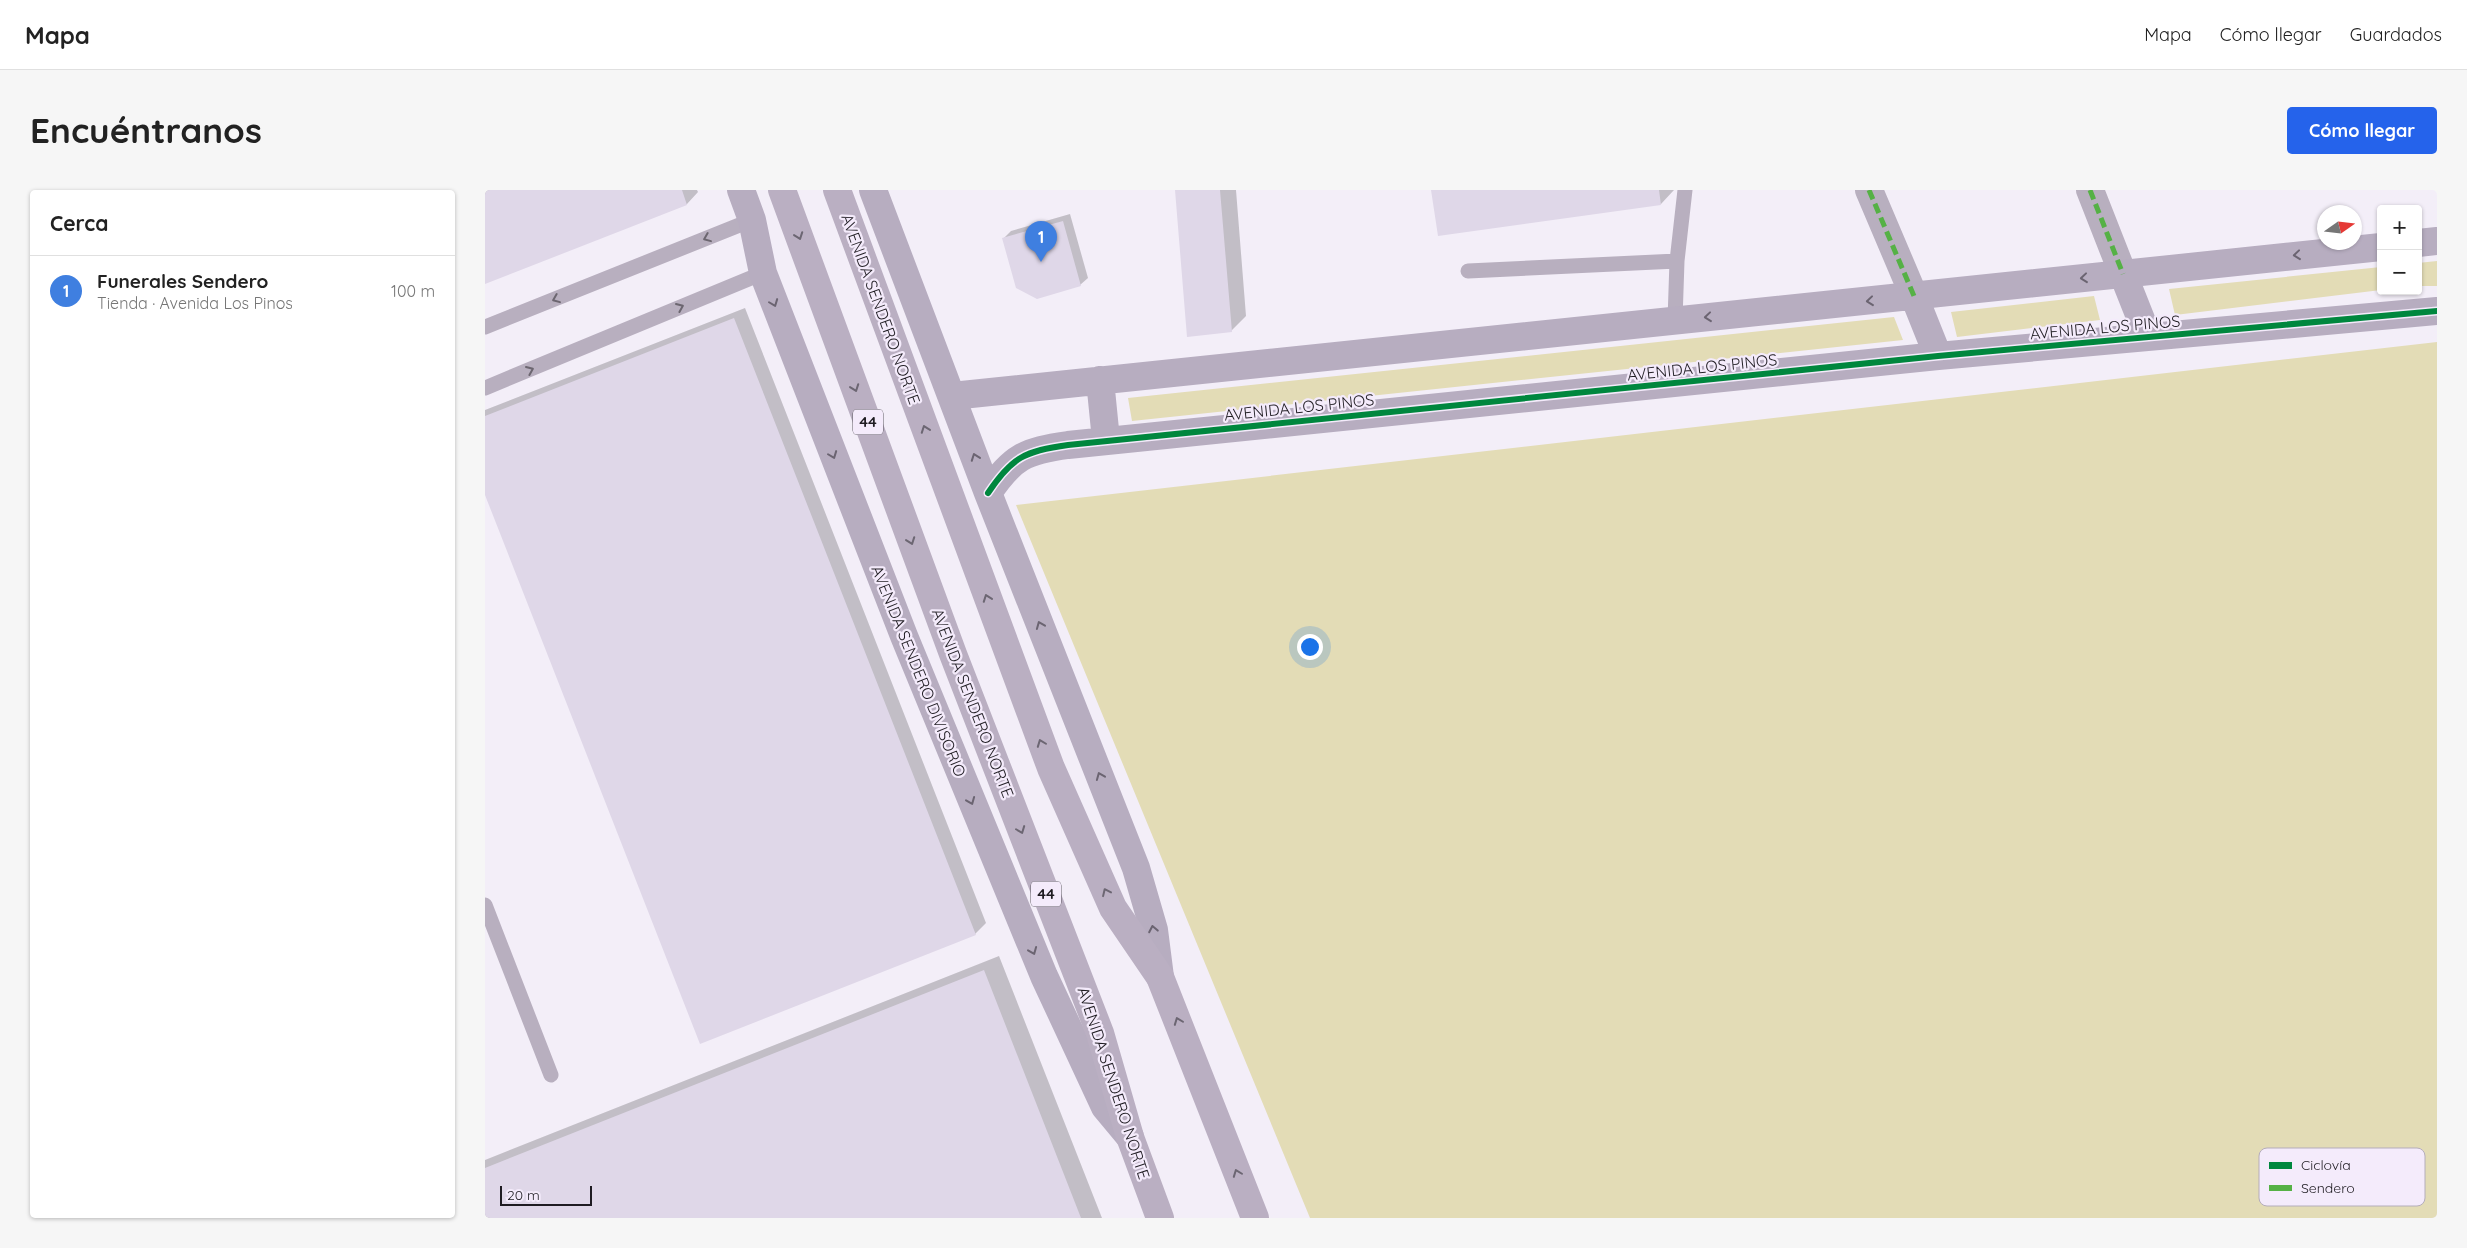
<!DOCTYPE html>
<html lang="es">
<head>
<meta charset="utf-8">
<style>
  :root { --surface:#fff; --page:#f6f6f6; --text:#222; --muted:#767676; --line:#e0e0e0; --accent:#2563eb }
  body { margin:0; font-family:Quicksand,sans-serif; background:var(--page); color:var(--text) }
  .controls { position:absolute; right:15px; top:15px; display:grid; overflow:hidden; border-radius:5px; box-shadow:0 1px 4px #0004 }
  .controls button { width:45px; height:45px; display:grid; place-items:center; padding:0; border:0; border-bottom:1px solid var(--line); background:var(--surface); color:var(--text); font:25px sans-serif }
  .compass { position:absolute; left:1832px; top:15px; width:45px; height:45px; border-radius:50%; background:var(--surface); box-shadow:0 1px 4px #0004; rotate:76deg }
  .scale { position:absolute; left:15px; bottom:12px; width:92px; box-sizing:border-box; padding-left:5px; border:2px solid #1f1c22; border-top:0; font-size:14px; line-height:18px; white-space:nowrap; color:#1f1c22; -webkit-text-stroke:4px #f4ebfb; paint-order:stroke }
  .you { position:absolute; left:824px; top:456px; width:18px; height:18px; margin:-12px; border:4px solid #fff; border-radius:50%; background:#1a73e8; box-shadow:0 0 0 8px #1a73e833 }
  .badge { display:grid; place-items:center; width:32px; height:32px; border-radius:50%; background:var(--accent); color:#fff; font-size:16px; font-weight:700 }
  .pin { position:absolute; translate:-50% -41px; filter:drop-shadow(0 1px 2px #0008) }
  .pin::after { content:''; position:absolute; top:26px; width:18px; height:15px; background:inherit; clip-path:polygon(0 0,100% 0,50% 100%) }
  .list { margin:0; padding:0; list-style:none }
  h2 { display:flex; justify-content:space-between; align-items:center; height:65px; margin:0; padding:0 20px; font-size:21px }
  h2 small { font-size:16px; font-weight:400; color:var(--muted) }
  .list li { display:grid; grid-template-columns:32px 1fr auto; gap:15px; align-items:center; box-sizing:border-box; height:70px; padding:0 20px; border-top:1px solid var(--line) }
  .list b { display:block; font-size:19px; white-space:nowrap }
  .list p { margin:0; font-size:16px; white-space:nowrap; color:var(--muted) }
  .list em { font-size:16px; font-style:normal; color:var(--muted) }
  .map { position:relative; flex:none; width:1952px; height:1028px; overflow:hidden; border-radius:5px }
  header { display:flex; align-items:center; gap:30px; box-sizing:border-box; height:70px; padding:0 25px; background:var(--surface); border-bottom:1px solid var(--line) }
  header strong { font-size:24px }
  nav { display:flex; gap:28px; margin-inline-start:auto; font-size:18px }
  .intro { display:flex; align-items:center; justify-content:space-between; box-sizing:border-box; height:120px; padding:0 30px }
  h1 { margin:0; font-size:35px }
  .button { padding:12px 22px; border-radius:5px; background:var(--accent); color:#fff; font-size:18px; font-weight:700 }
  main { display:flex; gap:30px; padding:0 30px }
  aside { flex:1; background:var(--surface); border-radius:5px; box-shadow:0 1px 4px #0004 }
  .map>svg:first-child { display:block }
  .green { fill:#e3dcb6 }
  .shadow { fill:#0003 }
  .building { fill:#dfd7e8 }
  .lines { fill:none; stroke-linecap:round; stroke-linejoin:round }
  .lane { stroke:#b8afbf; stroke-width:15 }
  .street { stroke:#b8afbf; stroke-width:28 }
  .secondary { stroke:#b7adc0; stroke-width:28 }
  .primary { stroke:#baafc2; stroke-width:28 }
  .quiet { stroke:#55b145; stroke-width:5; stroke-dasharray:10 5; stroke-linecap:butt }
  .cycleway-casing { stroke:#f4ebfb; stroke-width:9 }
  .cycleway { stroke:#00873e; stroke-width:6 }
  .oneway { stroke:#6c6672 }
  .oneway2 { stroke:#6c6670 }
  .oneway3 { stroke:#6b6471 }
  .labels { text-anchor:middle; stroke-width:4.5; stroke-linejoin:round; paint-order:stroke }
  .shield { fill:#f4ebfb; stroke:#5f5a63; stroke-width:1 }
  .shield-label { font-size:15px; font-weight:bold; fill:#1f1c22 }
  .street-label { font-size:16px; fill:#1f1c22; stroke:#f4ebfb }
  .key { fill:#f4ebfb; stroke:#b4adba; stroke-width:1 }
  .key-label { font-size:14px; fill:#1f1c22 }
</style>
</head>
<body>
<header>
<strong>Mapa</strong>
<nav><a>Mapa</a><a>Cómo llegar</a><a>Guardados</a></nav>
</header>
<div class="intro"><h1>Encuéntranos</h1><a class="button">Cómo llegar</a></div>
<main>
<aside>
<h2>Cerca<small></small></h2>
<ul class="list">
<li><span class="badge" style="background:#3f7fe0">1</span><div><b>Funerales Sendero</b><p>Tienda · Avenida Los Pinos</p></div><em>100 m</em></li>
</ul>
</aside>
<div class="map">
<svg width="1952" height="1028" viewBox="0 0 1952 1028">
  <rect width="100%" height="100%" fill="#f3eef8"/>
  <path class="green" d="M 1952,71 L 1952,96 L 1933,96 L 1933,73 Z
    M 1896,77 L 1896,100 L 1690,125 L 1684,99 Z
    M 1609,106 L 1615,130 L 1472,147 L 1466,122 Z
    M 1409,127 L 1418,150 L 647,231 L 643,208 Z
    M 1952,152 L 1952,1028 L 825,1028 L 531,315 Z"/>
  <path class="shadow" d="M 0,0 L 212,0 L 213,2 L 202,14 L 0,93 Z
    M 691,0 L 751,0 L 761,126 L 746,141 Z
    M 948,0 L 1189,0 L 1176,14 Z
    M 585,24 L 603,88 L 595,95 L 518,49 L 526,41 Z
    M 260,118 L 501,733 L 490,744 L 0,302 L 0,220 Z
    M 514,766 L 617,1028 L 0,1028 L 0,970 Z"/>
  <path class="building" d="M 0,0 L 197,0 L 202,15 L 0,94 Z
    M 690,0 L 735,0 L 747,142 L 702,147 Z
    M 946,0 L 1174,0 L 1176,15 L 953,46 Z
    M 578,31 L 596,96 L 552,109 L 531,98 L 517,48 Z
    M 249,128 L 491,745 L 215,854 L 0,305 L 0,226 Z
    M 499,780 L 596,1028 L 0,1028 L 0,978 Z"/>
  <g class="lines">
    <path class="lane" d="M 983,81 L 1192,71
      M 1190,130 L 1192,71 L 1200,0
      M 0,137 L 267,30
      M 0,198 L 278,83
      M 0,715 L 66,885"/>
    <path class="street" d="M 1384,0 L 1429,106
      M 1605,0 L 1638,84"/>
    <path class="secondary" d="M 256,0 L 267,30 L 278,83 L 419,446 L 559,786 L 620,917 L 645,947
      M 388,0 L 503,303 L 651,678 L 669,740 L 675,787
      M 1933,53 L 1952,51
      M 1638,84 L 1663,147
      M 1429,106 L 1453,166
      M 615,190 L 621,250
      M 467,206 L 1896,57
      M 503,303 C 527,267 540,261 583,255 L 1453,166 L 1952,121"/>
    <path class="primary" d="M 297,0 L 468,464 L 615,843 L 645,947 L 675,1028
      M 352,0 L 566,578 L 628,718 L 675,787 L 770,1028"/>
    <path class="quiet" d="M 1384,0 L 1429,106
      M 1605,0 L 1638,84"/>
    <defs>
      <path id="cycleway" d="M 503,303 C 527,267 540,261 583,255 L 1453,166 L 1952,121"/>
    </defs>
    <use href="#cycleway" class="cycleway-casing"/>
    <use href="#cycleway" class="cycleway"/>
  </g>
  <defs><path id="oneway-chevron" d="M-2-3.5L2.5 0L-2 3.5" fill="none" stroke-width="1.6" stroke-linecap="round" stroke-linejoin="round" transform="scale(1.25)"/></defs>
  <g class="oneway">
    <use href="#oneway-chevron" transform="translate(314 46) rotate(70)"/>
    <use href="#oneway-chevron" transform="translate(370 198) rotate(70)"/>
    <use href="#oneway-chevron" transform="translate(440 239) rotate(-110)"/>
    <use href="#oneway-chevron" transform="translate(426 351) rotate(70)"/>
    <use href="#oneway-chevron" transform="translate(502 408) rotate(-110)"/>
    <use href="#oneway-chevron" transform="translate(556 553) rotate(-111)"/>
    <use href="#oneway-chevron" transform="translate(536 640) rotate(69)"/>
    <use href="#oneway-chevron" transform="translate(621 702) rotate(-115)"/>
    <use href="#oneway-chevron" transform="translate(693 831) rotate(-111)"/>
    <use href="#oneway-chevron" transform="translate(752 983) rotate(-111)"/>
  </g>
  <g class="oneway2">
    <use href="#oneway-chevron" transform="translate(222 48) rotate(158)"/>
    <use href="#oneway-chevron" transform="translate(71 109) rotate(158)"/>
    <use href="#oneway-chevron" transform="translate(195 117) rotate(-23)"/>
    <use href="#oneway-chevron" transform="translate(45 180) rotate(-23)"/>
  </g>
  <g class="oneway3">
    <use href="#oneway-chevron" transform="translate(1812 65) rotate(174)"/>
    <use href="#oneway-chevron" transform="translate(1599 88) rotate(174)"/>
    <use href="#oneway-chevron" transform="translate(1385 111) rotate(174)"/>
    <use href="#oneway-chevron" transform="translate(289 113) rotate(69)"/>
    <use href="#oneway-chevron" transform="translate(1223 127) rotate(174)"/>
    <use href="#oneway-chevron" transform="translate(348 265) rotate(69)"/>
    <use href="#oneway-chevron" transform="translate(490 267) rotate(-110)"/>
    <use href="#oneway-chevron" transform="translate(555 435) rotate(-112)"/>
    <use href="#oneway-chevron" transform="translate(615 586) rotate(-112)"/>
    <use href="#oneway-chevron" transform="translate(486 611) rotate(68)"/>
    <use href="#oneway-chevron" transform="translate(668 739) rotate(-101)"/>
    <use href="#oneway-chevron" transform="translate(548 761) rotate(68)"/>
  </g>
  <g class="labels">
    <g class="shield">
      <rect x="368" y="219.5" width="30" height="25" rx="4"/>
      <rect x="546" y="691.5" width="30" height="25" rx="4"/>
    </g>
    <g class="shield-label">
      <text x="383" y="237">44</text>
      <text x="561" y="709">44</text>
    </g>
    <g class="street-label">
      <text transform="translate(396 119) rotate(70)" y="6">AVENIDA SENDERO NORTE</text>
      <text transform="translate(1620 137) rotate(-5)" y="6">AVENIDA LOS PINOS</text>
      <text transform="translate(1217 177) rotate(-6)" y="6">AVENIDA LOS PINOS</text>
      <text transform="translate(814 217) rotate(-6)" y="6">AVENIDA LOS PINOS</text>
      <text transform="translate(434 481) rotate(68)" y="6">AVENIDA SENDERO DIVISORIO</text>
      <text transform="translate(488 513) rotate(69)" y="6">AVENIDA SENDERO NORTE</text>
      <text transform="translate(629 893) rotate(72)" y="6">AVENIDA SENDERO NORTE</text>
    </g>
  </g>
  <rect x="1774" y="958" width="166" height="58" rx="8" class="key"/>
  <rect x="1784" y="972" width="23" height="7" fill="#00873e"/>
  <rect x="1784" y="995" width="23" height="6" fill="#55b145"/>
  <g class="key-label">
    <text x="1816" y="980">Ciclovía</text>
    <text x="1816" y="1003">Sendero</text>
  </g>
</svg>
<div class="controls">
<button>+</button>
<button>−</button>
</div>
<svg class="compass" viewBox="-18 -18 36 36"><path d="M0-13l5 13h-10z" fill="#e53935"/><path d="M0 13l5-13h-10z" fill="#767676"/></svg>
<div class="scale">20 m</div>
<div class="you"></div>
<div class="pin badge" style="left:556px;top:72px;background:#3f7fe0">1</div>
</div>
</main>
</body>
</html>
